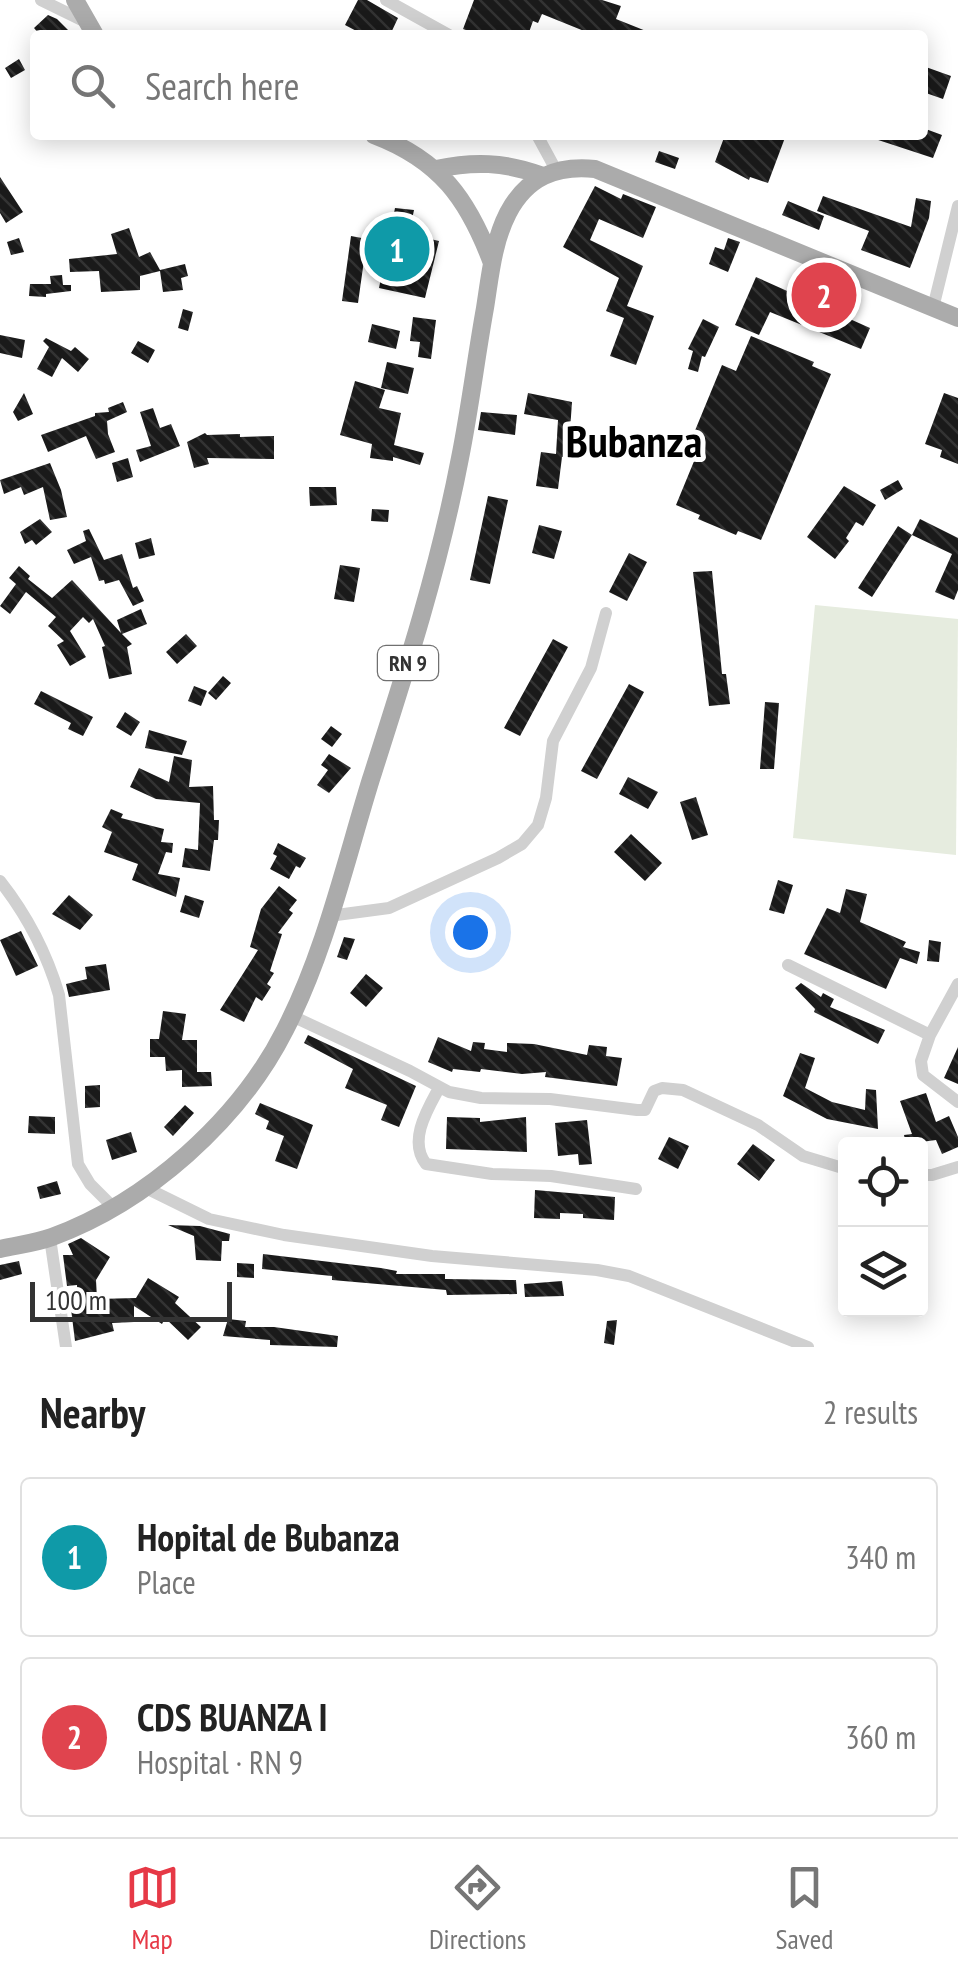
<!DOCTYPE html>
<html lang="en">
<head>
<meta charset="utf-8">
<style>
  :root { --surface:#fff; --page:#f6f6f6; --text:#222; --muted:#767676; --line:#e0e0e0; --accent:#e63946 }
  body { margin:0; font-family:"PT Sans Narrow",sans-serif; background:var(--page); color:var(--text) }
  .controls { position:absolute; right:30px; bottom:30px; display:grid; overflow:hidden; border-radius:10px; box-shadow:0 5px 25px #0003 }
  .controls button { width:90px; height:90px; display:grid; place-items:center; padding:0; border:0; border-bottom:2px solid var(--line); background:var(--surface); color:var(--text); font:50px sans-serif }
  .scale { position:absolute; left:30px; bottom:25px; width:202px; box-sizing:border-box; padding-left:10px; border:5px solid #333; border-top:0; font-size:28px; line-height:35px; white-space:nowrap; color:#333; -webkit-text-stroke:8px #fff; paint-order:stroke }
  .you { position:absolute; left:470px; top:932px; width:35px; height:35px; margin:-25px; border:8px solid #fff; border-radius:50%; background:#1a73e8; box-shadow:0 0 0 15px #1a73e833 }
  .badge { display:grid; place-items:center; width:65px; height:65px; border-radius:50%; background:var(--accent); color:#fff; font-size:32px; font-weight:700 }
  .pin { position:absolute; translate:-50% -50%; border:5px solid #fff; box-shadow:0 2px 10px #0006 }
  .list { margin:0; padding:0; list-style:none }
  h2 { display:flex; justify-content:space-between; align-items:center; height:130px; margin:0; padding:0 40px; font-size:42px }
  h2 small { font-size:32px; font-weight:400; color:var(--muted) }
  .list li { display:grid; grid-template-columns:65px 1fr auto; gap:30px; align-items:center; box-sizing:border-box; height:160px; margin:0 20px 20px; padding:0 20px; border:2px solid var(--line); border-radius:10px }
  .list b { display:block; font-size:38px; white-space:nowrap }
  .list p { margin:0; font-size:32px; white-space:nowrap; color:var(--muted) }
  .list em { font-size:32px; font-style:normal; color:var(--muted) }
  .icon { flex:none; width:55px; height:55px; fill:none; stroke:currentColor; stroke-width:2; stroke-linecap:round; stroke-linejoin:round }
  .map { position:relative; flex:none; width:958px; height:1347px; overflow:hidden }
  .search { position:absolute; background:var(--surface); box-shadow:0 5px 25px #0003; left:30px; right:30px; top:30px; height:110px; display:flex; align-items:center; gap:25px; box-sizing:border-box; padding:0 35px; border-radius:10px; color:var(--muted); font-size:38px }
  .sheet { height:490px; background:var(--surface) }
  nav { display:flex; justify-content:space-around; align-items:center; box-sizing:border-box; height:140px; border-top:2px solid var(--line); background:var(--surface); font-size:28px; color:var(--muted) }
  nav a { display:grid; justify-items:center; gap:5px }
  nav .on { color:var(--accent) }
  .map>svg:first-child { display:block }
  .pitch { fill:#e6ecdf }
  .building { fill:url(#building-back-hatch) }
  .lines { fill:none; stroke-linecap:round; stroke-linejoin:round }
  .minor { stroke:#d0d0d0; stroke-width:12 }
  .major { stroke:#ababab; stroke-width:18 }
  .labels { text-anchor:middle; stroke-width:10; stroke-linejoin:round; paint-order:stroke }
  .shield { fill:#fff; stroke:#707070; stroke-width:2.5 }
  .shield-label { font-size:22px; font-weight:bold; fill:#333 }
  .town-label { font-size:45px; font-weight:bold; fill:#000; stroke:#fff }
</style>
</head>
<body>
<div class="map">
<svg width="958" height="1347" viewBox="0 0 958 1347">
  <defs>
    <pattern id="building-back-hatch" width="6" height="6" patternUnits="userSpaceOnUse" patternTransform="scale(2.5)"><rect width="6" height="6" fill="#1a1a1a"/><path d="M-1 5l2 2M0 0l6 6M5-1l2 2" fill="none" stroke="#333"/></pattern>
  </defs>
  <rect width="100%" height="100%" fill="#fff"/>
  <path class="pitch" d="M 815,605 L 958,619 L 956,855 L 793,838 Z"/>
  <path class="building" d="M 358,0 L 367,0 L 398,18 L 390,35 L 364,35 L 345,25 Z
    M 474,0 L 602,0 L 621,6 L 616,19 L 656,35 L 594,35 L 542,14 L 538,23 L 533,21 L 528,35 L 478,35 L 463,29 Z
    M 48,15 L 57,19 L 73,35 L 40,35 L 34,28 Z
    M 19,59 L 25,70 L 11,78 L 5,68 Z
    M 923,66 L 951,76 L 943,99 L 923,92 Z
    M 923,128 L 942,135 L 933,158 L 866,136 L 923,135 Z
    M 725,135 L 786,135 L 768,183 L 750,177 L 749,180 L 715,162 Z
    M 659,151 L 679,158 L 675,169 L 655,162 Z
    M 0,177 L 23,212 L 6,223 L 0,213 Z
    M 595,186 L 621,199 L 623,194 L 656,207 L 643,238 L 599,219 L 590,240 L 643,266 L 627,306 L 654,316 L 636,365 L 610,356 L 624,318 L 606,311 L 619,278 L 563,247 Z
    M 823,196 L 911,227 L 916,198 L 931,201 L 929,218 L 910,268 L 861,250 L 869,231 L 817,211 Z
    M 788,201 L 824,216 L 819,230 L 782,215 Z
    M 395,208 L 414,210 L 409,234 L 439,241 L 425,298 L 379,288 Z
    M 129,228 L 139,257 L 150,252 L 160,270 L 185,264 L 188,276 L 181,278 L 183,290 L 163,292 L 160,271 L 140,276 L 140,290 L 101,292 L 99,271 L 70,272 L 69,259 L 117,254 L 111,234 Z
    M 351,236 L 367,239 L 358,303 L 342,301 Z
    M 19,238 L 24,252 L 11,255 L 7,242 Z
    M 728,238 L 740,242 L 728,272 L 709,264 L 715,247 L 724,250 Z
    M 62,275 L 63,285 L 71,285 L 71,291 L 46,294 L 46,297 L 29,296 L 30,284 L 51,284 L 50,276 Z
    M 756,277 L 870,328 L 861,349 L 770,312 L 759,335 L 735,325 Z
    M 183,309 L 193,312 L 188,331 L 178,328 Z
    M 413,317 L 436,320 L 431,359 L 418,357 L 420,342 L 410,341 Z
    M 703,319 L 719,327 L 705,357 L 702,356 L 698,372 L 688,369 L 693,351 L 688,349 Z
    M 372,324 L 400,331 L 396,349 L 368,342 Z
    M 0,335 L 25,340 L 22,358 L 0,353 Z
    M 751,336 L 814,362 L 812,366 L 831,374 L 761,540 L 738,531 L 736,535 L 698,519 L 700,515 L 676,505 L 704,437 L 694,433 L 722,365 L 736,371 Z
    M 46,338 L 71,351 L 75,347 L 89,359 L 78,372 L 62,358 L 52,377 L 37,369 L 49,347 L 43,341 Z
    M 138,341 L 155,350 L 148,363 L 131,353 Z
    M 387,362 L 414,368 L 408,394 L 381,388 Z
    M 355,381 L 385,390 L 379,408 L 401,413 L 394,445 L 424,453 L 420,465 L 393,457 L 393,461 L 370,458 L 372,444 L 340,435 Z
    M 24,393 L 33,414 L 18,421 L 13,412 Z
    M 528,393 L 572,402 L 569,445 L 582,445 L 583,456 L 562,457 L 558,489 L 536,486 L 541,452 L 556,454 L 558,420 L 524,414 Z
    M 944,393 L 958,398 L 958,464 L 940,457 L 942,450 L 925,444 Z
    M 123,402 L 127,412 L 107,421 L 108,434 L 115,452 L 96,459 L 86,436 L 48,452 L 41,435 L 95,416 L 95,413 L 109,412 L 108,408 Z
    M 153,408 L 160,428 L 171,424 L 180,446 L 140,462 L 136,450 L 151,446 L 140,412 Z
    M 481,412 L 517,415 L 515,435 L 478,430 Z
    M 205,433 L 207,435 L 240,434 L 240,437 L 274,436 L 274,459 L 207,458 L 209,464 L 194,468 L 187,442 Z
    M 128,458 L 133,477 L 117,482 L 112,463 Z
    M 50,463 L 61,490 L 67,517 L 50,520 L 43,487 L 24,495 L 21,487 L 4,494 L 0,480 Z
    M 898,480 L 903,489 L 885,500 L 880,490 Z
    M 844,486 L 876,505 L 863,526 L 856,522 L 846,538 L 849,541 L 835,559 L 807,537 Z
    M 309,487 L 336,487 L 337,505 L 310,506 Z
    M 488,496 L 508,500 L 490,584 L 470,580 Z
    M 372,509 L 389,510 L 388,522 L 371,521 Z
    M 40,519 L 52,532 L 36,545 L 32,540 L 25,544 L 20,532 Z
    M 920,519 L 958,538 L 958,590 L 954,600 L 935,592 L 952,554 L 912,535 Z
    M 539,525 L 562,531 L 554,559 L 532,553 Z
    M 898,526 L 912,535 L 872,597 L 858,588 Z
    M 89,529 L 104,560 L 122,554 L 133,588 L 137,586 L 144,601 L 133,606 L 119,580 L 105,584 L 104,580 L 99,581 L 91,557 L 74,564 L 67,550 L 86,541 L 83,531 Z
    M 151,538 L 155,555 L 139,559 L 135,543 Z
    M 629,553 L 647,562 L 627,601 L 609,592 Z
    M 340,565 L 360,568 L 354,602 L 334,599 Z
    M 19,566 L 30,576 L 28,579 L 52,598 L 72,580 L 121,633 L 117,620 L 141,609 L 147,624 L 122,634 L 132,644 L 127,647 L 132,674 L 109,679 L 102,647 L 105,646 L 93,619 L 89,623 L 83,617 L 70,631 L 86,657 L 70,666 L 57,645 L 64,641 L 48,626 L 56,617 L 26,592 L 10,614 L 0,606 L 16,584 L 9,578 Z
    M 712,571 L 722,674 L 726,674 L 730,704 L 709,706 L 693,572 Z
    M 186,634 L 197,646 L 177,664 L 166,652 Z
    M 553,639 L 568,647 L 520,736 L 504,728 Z
    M 223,676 L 231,683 L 216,700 L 208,693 Z
    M 629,684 L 644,692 L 597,779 L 581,771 Z
    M 194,686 L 207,691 L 201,706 L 188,701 Z
    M 41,691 L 93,717 L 83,736 L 68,729 L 71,723 L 34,704 Z
    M 765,702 L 779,703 L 774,769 L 760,769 Z
    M 125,712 L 140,722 L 131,736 L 116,727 Z
    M 331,726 L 342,734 L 332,747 L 321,739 Z
    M 149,730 L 187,741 L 182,755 L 145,748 Z
    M 329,754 L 351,768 L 329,793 L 317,785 L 328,770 L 321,765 Z
    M 174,756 L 192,760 L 189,787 L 213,786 L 214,820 L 219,820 L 218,840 L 214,840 L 210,871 L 182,867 L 185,848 L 198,850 L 200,803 L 156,799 L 130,787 L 139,768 L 169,782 Z
    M 628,777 L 658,792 L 648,809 L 619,794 Z
    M 696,797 L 708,835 L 692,840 L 680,802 Z
    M 111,809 L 123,814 L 121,818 L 164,829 L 161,842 L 173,843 L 172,853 L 166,852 L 158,874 L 180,878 L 176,897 L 132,880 L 138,864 L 104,852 L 112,832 L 102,827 Z
    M 631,834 L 662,863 L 645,881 L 614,852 Z
    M 278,843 L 306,858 L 300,868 L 296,866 L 289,879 L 270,869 L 277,856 L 273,854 Z
    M 778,880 L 793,885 L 784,914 L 769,910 Z
    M 279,886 L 297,900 L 289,910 L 293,913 L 278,933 L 282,934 L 270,971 L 274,973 L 267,984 L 271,987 L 262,1001 L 256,997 L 244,1022 L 220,1010 L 258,950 L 250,947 L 261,909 Z
    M 846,889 L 867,894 L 860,922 L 906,942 L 903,947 L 920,952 L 917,964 L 900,958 L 886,989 L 804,954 L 827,908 L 840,913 Z
    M 69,895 L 93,915 L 80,930 L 52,914 Z
    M 185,895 L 204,901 L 199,918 L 180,912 Z
    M 21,931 L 38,966 L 16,976 L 0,940 Z
    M 344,937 L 355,939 L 347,960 L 337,957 Z
    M 929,940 L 941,942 L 939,962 L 927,961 Z
    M 106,964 L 110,990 L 69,997 L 66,984 L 87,979 L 85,967 Z
    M 366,974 L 383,988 L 366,1007 L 350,993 Z
    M 801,983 L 821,997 L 823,993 L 834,999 L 830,1007 L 885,1030 L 878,1044 L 814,1012 L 815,1009 L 795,988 Z
    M 163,1011 L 186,1014 L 182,1040 L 197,1040 L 197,1072 L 211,1072 L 212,1086 L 182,1087 L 182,1070 L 166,1071 L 165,1057 L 150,1057 L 150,1039 L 159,1039 Z
    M 308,1035 L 416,1086 L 399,1127 L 381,1120 L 387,1105 L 345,1088 L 353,1069 L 304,1043 Z
    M 438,1037 L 471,1051 L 473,1042 L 485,1043 L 484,1049 L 507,1052 L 507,1043 L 534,1044 L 587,1055 L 589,1045 L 607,1047 L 606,1056 L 622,1058 L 617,1086 L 545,1077 L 546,1072 L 522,1074 L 481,1069 L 480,1072 L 453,1069 L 452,1072 L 428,1062 Z
    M 958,1047 L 958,1084 L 944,1078 Z
    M 800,1053 L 815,1058 L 805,1088 L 832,1102 L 865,1110 L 866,1089 L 876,1090 L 878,1129 L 827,1119 L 783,1096 Z
    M 100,1085 L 100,1107 L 85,1108 L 85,1086 Z
    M 926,1093 L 936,1122 L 949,1116 L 958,1137 L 958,1147 L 942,1154 L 936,1140 L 906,1144 L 904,1135 L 912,1134 L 900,1101 Z
    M 260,1103 L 313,1125 L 297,1169 L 275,1161 L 284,1136 L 266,1129 L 269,1121 L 255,1114 Z
    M 185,1105 L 194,1113 L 173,1136 L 164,1127 Z
    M 29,1116 L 55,1117 L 55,1134 L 28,1133 Z
    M 447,1117 L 480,1118 L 480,1122 L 526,1117 L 527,1152 L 446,1149 Z
    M 587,1120 L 592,1164 L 579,1165 L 578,1154 L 558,1156 L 555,1123 Z
    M 131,1132 L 137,1152 L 112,1160 L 106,1140 Z
    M 669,1137 L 689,1146 L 678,1169 L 658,1159 Z
    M 753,1144 L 775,1160 L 759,1181 L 737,1164 Z
    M 57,1181 L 61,1194 L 40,1199 L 37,1187 Z
    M 535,1190 L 615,1197 L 614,1220 L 583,1218 L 583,1214 L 560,1213 L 560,1219 L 534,1218 Z
    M 168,1225 L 200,1226 L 230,1234 L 229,1241 L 222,1241 L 221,1261 L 196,1260 L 194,1236 Z
    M 81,1238 L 110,1257 L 96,1280 L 97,1299 L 136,1298 L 148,1278 L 179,1297 L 175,1303 L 201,1327 L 188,1340 L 165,1318 L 162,1324 L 134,1306 L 134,1322 L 112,1323 L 114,1331 L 75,1341 L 71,1309 L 78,1308 L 77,1285 L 67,1286 L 63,1255 L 73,1255 L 68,1244 Z
    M 263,1254 L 381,1268 L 397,1271 L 396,1274 L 445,1274 L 445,1279 L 516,1280 L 517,1294 L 447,1295 L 446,1290 L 332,1280 L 332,1276 L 262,1269 Z
    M 19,1261 L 22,1274 L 0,1280 L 0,1265 Z
    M 237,1263 L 254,1264 L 254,1278 L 237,1277 Z
    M 562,1281 L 564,1296 L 525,1297 L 524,1284 Z
    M 228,1319 L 246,1321 L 245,1327 L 274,1327 L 338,1336 L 337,1347 L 270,1345 L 270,1340 L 223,1336 Z
    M 617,1320 L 614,1345 L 604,1343 L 607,1321 Z"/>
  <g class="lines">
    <path class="minor" d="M 41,0 L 86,22
      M 386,0 L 449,35
      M 537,135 L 556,170
      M 933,308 L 958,206
      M 0,881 C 26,914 47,954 59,995 L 78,1164 L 90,1184 L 113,1207
      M 329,916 L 389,908 L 498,858 L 522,844 L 538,825 L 546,798 L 553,741 L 591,668 L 606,613
      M 788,965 L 930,1035 L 958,984
      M 292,1016 L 410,1071 L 449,1092 L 481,1098 L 550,1099 L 637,1110 L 645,1110 L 654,1091 L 662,1088 L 683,1090 L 758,1125 L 803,1156 L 846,1169
      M 930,1035 L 921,1061 L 923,1075 L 958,1102
      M 439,1088 C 427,1110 408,1141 426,1164 L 492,1174 L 551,1176 L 636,1189
      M 920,1175 L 932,1175 L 958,1167
      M 144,1187 L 209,1219 L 284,1235 L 432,1256 L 597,1270 L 629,1276 L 808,1347
      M 50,1238 L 66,1347"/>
    <path class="major" d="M 75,0 L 95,35
      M 374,135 C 440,160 468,199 492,263
      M 436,169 C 474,161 504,162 540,175
      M 0,1249 C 17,1245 36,1243 52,1237 C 147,1202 239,1121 285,1030 C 325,952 345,863 371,779 C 405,673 439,568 460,458 C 470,408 476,358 485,308 C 490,277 493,242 508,213 C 527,177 556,165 595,169 L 958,318"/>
  </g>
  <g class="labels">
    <rect class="shield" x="378" y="646" width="60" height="34" rx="8"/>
    <g class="shield-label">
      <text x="408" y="671">RN 9</text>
    </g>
    <g class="town-label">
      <text x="634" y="457">Bubanza</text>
    </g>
  </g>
</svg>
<div class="controls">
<button><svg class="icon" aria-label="locate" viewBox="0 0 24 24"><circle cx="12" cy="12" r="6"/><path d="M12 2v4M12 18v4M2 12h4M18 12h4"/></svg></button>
<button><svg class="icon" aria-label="layers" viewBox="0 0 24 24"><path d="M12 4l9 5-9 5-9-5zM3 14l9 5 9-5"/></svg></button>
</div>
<div class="scale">100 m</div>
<div class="you"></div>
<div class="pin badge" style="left:397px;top:249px;background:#0f9aa8">1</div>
<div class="pin badge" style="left:824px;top:295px;background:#e0444e">2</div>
<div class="search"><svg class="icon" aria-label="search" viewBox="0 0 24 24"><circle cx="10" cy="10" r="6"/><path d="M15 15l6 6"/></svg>Search here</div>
</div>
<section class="sheet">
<h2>Nearby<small>2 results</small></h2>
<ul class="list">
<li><span class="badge" style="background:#0f9aa8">1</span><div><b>Hopital de Bubanza</b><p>Place</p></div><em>340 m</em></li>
<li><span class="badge" style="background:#e0444e">2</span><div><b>CDS BUANZA I</b><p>Hospital · RN 9</p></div><em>360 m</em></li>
</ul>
</section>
<nav>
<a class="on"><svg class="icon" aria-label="map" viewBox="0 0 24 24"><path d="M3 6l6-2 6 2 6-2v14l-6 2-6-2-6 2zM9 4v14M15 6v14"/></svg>Map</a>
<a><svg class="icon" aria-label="directions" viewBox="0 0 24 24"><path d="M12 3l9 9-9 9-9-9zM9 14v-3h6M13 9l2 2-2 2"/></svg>Directions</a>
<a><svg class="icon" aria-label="saved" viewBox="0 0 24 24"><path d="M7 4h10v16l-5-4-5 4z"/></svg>Saved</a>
</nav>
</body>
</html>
